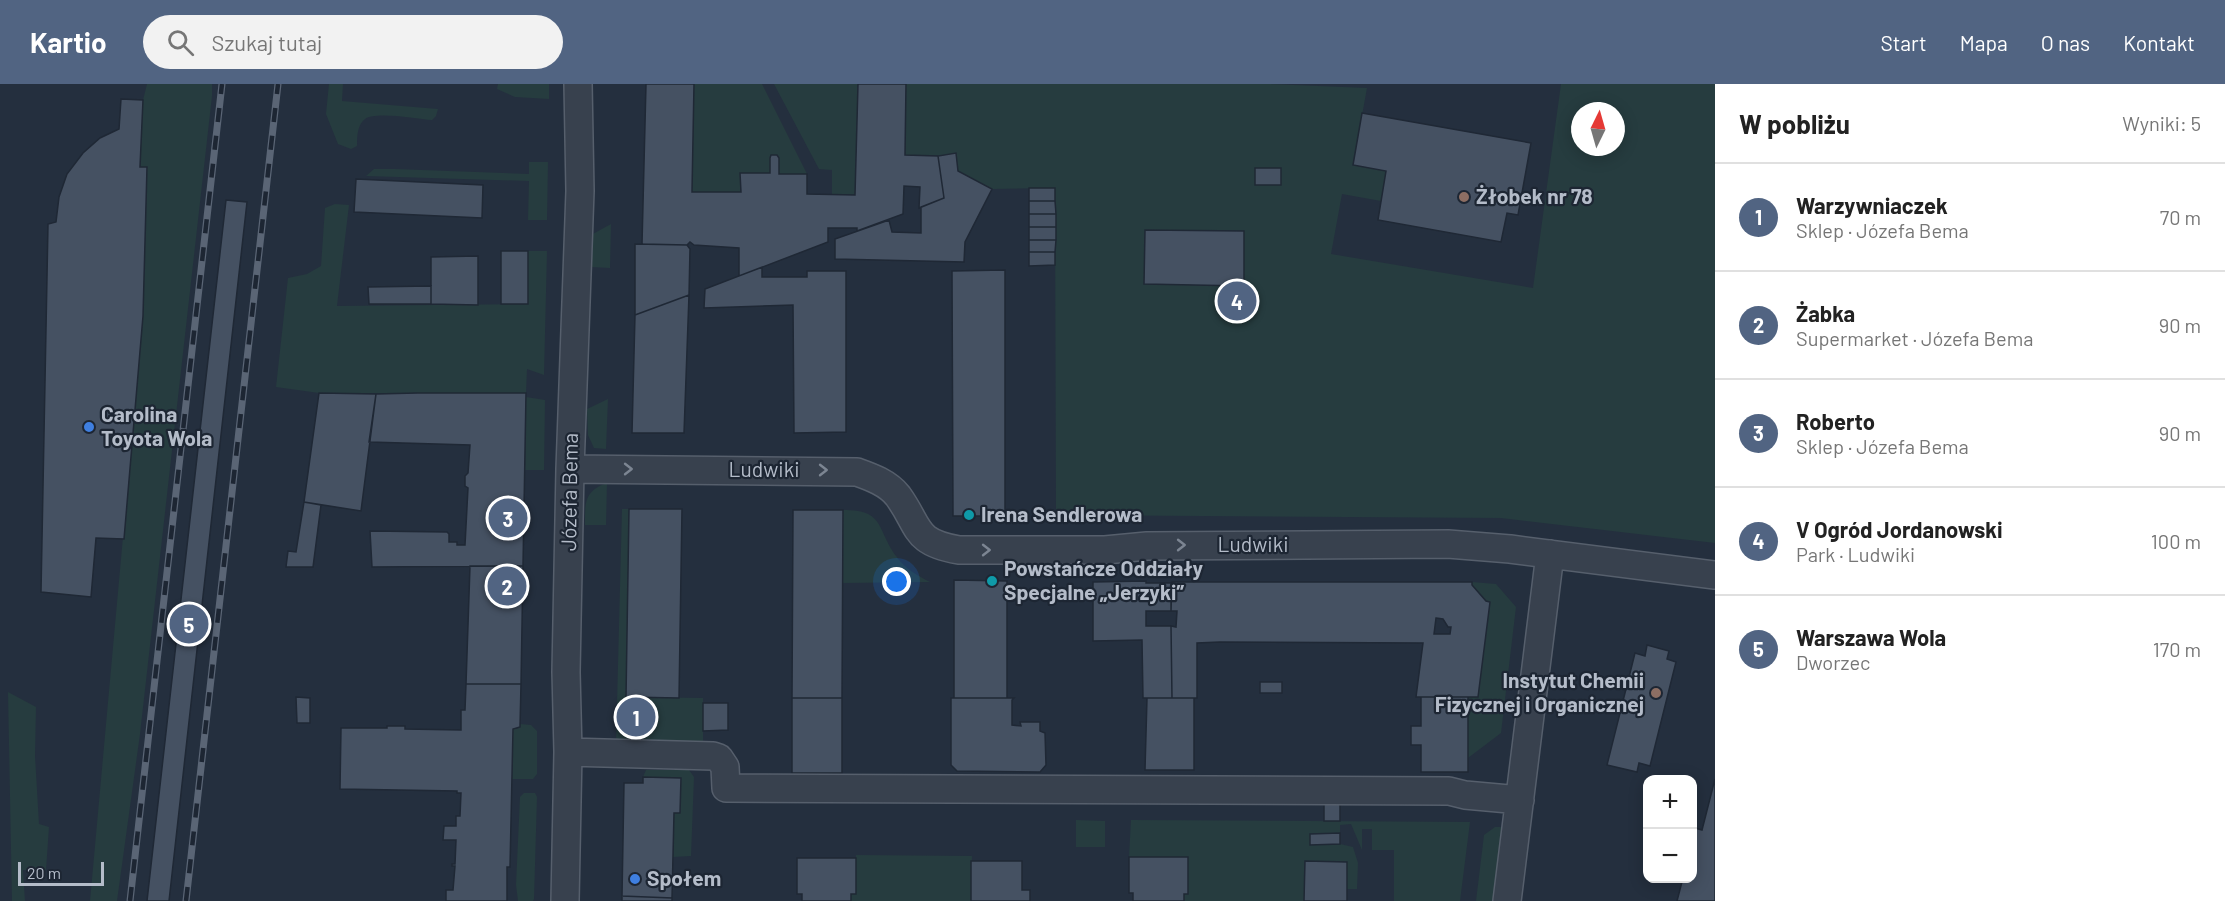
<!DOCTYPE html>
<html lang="pl">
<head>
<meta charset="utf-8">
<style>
  :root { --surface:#fff; --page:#f2f2f2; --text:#222; --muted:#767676; --line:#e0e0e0; --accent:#516482 }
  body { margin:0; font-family:Barlow,sans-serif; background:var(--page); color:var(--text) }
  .controls { position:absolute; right:18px; bottom:18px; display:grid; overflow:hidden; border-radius:12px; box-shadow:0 3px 15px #0003 }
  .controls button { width:54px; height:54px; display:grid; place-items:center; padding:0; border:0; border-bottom:2px solid var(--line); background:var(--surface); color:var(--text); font:30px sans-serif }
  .compass { position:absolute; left:1571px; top:18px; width:54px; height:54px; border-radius:50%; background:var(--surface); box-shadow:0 3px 15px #0003; rotate:5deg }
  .scale { position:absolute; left:18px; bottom:15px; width:86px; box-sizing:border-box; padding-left:6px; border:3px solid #b4bcc9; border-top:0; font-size:16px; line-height:21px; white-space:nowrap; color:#b4bcc9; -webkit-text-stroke:4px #1d2633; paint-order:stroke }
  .you { position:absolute; left:897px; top:498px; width:21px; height:21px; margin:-15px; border:4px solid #fff; border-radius:50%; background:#1a73e8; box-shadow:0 0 0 9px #1a73e833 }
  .badge { display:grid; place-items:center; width:39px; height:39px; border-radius:50%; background:var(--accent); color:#fff; font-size:20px; font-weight:700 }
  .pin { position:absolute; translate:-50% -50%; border:3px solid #fff; box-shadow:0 2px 6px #0006 }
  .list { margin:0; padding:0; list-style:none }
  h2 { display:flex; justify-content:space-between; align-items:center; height:78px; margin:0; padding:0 24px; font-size:26px }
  h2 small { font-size:20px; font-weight:400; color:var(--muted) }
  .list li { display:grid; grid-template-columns:39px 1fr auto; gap:18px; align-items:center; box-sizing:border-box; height:108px; padding:0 24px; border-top:2px solid var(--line) }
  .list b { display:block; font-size:22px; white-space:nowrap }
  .list p { margin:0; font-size:20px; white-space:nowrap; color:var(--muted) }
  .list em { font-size:20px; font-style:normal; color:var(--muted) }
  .icon { flex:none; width:33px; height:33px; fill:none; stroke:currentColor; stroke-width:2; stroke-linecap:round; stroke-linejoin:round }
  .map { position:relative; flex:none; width:1715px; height:817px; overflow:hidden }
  header { display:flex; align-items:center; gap:36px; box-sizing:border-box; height:84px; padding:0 30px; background:var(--accent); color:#fff }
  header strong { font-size:28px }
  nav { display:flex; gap:33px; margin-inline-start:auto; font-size:21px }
  .search { width:420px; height:54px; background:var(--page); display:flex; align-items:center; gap:15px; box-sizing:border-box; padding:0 21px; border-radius:33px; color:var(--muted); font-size:22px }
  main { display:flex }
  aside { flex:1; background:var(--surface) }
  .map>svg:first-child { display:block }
  .green { fill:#263c3f; fill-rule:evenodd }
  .building { fill:#455162; stroke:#1f2835; stroke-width:1.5; fill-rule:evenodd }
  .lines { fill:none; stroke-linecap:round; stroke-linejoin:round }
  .street-casing { stroke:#565f6c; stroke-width:30 }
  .street { stroke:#38414e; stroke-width:27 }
  .rail-casing { stroke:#5a6575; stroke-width:7 }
  .rail { stroke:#1d2633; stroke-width:4.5; stroke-dasharray:14; stroke-linecap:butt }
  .oneway { stroke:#7c8592 }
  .education-dot { fill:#8d6e63; stroke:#1d2633; stroke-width:2 }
  .shop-dot { fill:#3f7fe0; stroke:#1d2633; stroke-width:2 }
  .culture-dot { fill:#0f9aa8; stroke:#1d2633; stroke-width:2 }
  .labels { text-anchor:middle; stroke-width:4.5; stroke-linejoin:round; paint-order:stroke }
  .poi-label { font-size:21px; font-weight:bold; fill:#b4bcc9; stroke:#1d2633; text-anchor:start }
  .street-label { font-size:21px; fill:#b4bcc9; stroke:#1d2633 }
</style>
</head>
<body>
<header>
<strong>Kartio</strong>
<div class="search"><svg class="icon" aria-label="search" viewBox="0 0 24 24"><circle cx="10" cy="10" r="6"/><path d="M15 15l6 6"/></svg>Szukaj tutaj</div>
<nav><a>Start</a><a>Mapa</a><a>O nas</a><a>Kontakt</a></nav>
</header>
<main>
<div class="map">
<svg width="1715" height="817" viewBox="0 0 1715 817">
  <rect width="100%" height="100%" fill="#242f3e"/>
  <path class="green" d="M 147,0 L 212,0 L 212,12 L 140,650 L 117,817 L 90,817 L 143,232 L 147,83 L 140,83 L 143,16 Z
    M 329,0 L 343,0 L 342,17 L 438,25 L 436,32 L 432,36 C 417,35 376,27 365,35 C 357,41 357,53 357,62 L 351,65 L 338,60 L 326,30 Z
    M 498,0 L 549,0 L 549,15 L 515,13 L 497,5 Z
    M 694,0 L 762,0 L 807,90 L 779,90 L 779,74 L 777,71 L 772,71 L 770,89 L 741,89 L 741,108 L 692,108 Z
    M 774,0 L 858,0 L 855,111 L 832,110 L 832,86 L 819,85 Z
    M 906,0 L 1270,0 L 1367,4 L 1353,81 L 1386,87 L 1381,117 L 1342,110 L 1331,170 L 1533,204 L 1561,0 L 1715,0 L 1715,459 L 1501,434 L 1056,431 L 1055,104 L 992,105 L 958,87 L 956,69 L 938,72 L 905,71 ZM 1580,27 L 1616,27 L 1616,63 L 1580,63 Z
    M 529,78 L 548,78 L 547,136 L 528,136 L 529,97 L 366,92 L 374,85 L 395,85 L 529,90 Z
    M 335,120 L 349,121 L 337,222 L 527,220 L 528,167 L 547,167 L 544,291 L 527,285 L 526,309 L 319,309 L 276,303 L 288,194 L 307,190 L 321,182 L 325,124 Z
    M 611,140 L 610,184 L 591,183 L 591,151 Z
    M 526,313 L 545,316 L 544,386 L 525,386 Z
    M 608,315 L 606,365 L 594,364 L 588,351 L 587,325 Z
    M 607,399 L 606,441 L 585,441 C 585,419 584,407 607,399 Z
    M 622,425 L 629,425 L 626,613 L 703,614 L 703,657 L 697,660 L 616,659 Z
    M 843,426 C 885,426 876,444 896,472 C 904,484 918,492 930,498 L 843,499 Z
    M 1472,498 L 1496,500 L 1516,523 L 1501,649 L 1468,674 L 1468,613 L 1478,613 L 1490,518 L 1486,517 L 1472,501 Z
    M 8,608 L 36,623 L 35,672 L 39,740 L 49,743 L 46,786 L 23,786 L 25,817 L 12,817 Z
    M 520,640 L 531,641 L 537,647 L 537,690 L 533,695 L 512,695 L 513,645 L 517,645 Z
    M 646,686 L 689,686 L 694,693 L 691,772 L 673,773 L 674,729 L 680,729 L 681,694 L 643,693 Z
    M 524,709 L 535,709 L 537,713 L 534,815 L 533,817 L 518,817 L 516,801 L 520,713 Z
    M 1076,736 L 1105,737 L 1105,763 L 1076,763 Z
    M 1131,736 L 1470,738 L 1460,817 L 1394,817 L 1394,766 L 1372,766 L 1372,745 L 1362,745 L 1362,766 L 1351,740 L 1340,741 L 1340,749 L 1310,750 L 1310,760 L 1340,760 L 1353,763 L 1358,779 L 1357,805 L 1347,805 L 1347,778 L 1305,777 L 1304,817 L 1184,817 L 1184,810 L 1188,809 L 1188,773 L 1129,773 Z
    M 1495,743 L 1505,743 L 1495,817 L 1476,817 L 1484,751 Z
    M 856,771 L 972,772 L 971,817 L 851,817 L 851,810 L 856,810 Z"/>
  <path class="building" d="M 646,0 L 694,0 L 692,108 L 741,108 L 740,89 L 770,89 L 770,74 L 771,71 L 777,71 L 779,74 L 779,90 L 807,90 L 807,110 L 855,111 L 858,0 L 906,0 L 905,71 L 938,72 L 944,114 L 919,124 L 920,103 L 904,102 L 903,130 L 857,147 L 857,144 L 828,144 L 828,158 L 739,192 L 739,164 L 694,161 L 690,158 L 687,161 L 642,160 Z
    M 121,15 L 143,16 L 140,83 L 147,83 L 143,232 L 124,455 L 96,454 L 91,513 L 41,508 L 48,140 L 56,138 L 59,113 L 67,90 L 83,69 L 100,54 L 119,45 Z
    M 1362,29 L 1531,59 L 1518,131 L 1507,129 L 1501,158 L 1378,136 L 1386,87 L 1353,81 Z
    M 956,69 L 958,87 L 992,105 L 965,158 L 964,178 L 835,175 L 835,155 L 889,136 L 892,148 L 921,149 L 921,123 L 944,114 L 938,72 Z
    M 1255,84 L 1281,84 L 1281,101 L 1255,101 Z
    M 356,95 L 483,101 L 482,134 L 354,128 Z
    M 1029,104 L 1055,104 L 1055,117 L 1029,117 Z
    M 226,116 L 247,118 L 169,817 L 147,817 Z
    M 1029,117 L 1055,117 L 1056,130 L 1029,130 Z
    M 1029,130 L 1056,130 L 1056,143 L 1029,143 Z
    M 1029,143 L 1056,143 L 1056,156 L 1029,156 Z
    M 1145,146 L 1244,147 L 1244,202 L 1144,200 Z
    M 1029,156 L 1056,156 L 1055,168 L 1029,168 Z
    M 635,160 L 687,161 L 690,165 L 689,211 L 635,231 Z
    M 501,167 L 528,167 L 528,220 L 501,220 Z
    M 1029,168 L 1055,168 L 1055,181 L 1029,182 Z
    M 478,172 L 478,221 L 431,220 L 431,173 Z
    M 762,183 L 762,193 L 807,193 L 807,187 L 846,187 L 846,348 L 794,349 L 793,221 L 704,224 L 705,205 Z
    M 1005,186 L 1005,432 L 953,432 L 952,187 Z
    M 431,202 L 431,220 L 369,220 L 368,203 Z
    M 689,211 L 684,349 L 632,349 L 635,231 Z
    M 319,309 L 376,310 L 361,427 L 304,418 Z
    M 417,309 L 526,309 L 523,482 L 372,483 L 370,447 L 447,448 L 449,450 L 449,458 L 457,458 L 457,461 L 465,461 L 468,404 L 465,402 L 465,392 L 468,389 L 470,361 L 369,358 L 376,310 Z
    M 304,418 L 321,421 L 313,483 L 286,483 L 288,467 L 296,468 Z
    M 629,425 L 682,425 L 679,614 L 626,613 Z
    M 793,426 L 843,426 L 842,614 L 792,614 Z
    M 470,482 L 523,482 L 521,600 L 466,600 Z
    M 954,496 L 1007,497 L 1007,614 L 954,614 Z
    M 1146,497 L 1146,499 L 1171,499 L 1171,527 L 1146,527 L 1146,542 L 1171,542 L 1172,614 L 1143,614 L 1142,556 L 1093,557 L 1093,498 Z
    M 1172,498 L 1472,498 L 1472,501 L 1486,517 L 1490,518 L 1478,613 L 1416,613 L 1423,559 L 1220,558 L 1197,559 L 1197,614 L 1172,614 L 1171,542 L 1176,543 L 1177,527 L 1171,527 ZM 1436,534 L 1443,535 L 1448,543 L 1451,543 L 1450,550 L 1434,550 Z
    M 1647,561 L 1669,567 L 1667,575 L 1676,578 L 1650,682 L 1639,679 L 1637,688 L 1607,681 L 1635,569 L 1645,572 Z
    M 1260,598 L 1282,598 L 1282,609 L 1260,609 Z
    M 466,600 L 521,600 L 520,643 L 513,645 L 510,783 L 507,783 L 507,817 L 446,817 L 446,806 L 453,806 L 455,782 L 452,782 L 452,780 L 455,780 L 456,756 L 443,756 L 444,742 L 456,742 L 456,732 L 460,732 L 461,709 L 457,709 L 457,707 L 340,705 L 341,644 L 387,644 L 387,642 L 405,642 L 405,645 L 461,646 L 461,626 L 465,626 Z
    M 296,613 L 310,614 L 310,639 L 297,639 Z
    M 1421,613 L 1468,613 L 1468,688 L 1421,688 L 1421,661 L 1411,661 L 1411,642 L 1421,642 Z
    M 792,614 L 842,614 L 842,689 L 792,689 Z
    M 951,614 L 1014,614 L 1012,616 L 1012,641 L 1021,642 L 1020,638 L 1040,638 L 1040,647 L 1045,649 L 1046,681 L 1040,688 L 957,687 L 951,681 Z
    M 1147,614 L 1194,614 L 1194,686 L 1145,686 Z
    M 703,619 L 728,619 L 728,646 L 703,647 Z
    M 643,693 L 681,694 L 680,729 L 674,729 L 672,814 L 622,812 L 624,699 L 643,699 Z
    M 1715,695 L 1715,817 L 1677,817 L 1683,794 L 1692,794 L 1692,755 L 1695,744 L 1702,746 Z
    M 1324,717 L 1340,717 L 1340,737 L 1324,737 Z
    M 1340,749 L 1340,760 L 1310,761 L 1310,750 Z
    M 1129,773 L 1188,773 L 1188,810 L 1184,810 L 1184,817 L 1133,817 L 1133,809 L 1129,809 Z
    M 797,774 L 856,774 L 856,810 L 851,810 L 851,817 L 802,817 L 802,810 L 797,810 Z
    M 971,777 L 1022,777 L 1022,806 L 1030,806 L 1030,817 L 971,817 Z
    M 1305,777 L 1347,778 L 1347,817 L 1304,817 Z
    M 622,812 L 672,814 L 672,817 L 622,817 Z"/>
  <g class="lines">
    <defs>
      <path id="street" d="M 570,385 L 857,388 C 871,393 888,399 898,412 C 921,444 913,458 959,466 L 1105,466 L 1147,462 L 1448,460 L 1510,465 L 1715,491
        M 568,668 L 713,672 L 719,674 L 725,683 L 726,704 L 1449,707 L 1465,711 L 1520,716
        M 565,817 L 568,668 L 566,588 L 570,385 L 580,107 L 578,0
        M 1507,817 L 1550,470"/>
    </defs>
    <use href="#street" class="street-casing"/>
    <use href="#street" class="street"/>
    <defs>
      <path id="rail" d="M 130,817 L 222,0
        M 186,817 L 278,0"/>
    </defs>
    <use href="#rail" class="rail-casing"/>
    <use href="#rail" class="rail"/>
  </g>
  <defs><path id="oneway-chevron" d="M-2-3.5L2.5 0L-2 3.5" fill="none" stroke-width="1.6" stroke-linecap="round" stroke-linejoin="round" transform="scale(1.5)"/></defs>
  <g class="oneway">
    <use href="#oneway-chevron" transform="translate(628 385)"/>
    <use href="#oneway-chevron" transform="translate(823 386)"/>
    <use href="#oneway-chevron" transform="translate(1181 461)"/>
    <use href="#oneway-chevron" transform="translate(986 466)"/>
  </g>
  <g class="education-dot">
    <circle cx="1464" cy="113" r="6"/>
    <circle cx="1656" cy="609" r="6"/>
  </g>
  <g class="shop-dot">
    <circle cx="89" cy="343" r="6"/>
    <circle cx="635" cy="795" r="6"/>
  </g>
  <g class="culture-dot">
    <circle cx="969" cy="431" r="6"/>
    <circle cx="992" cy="497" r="6"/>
  </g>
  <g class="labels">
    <g class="poi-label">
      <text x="1476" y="120">Żłobek nr 78</text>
      <text x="101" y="338">Carolina<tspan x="101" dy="24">Toyota Wola</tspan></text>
      <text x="981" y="438">Irena Sendlerowa</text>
      <text x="1004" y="492">Powstańcze Oddziały<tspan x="1004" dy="24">Specjalne „Jerzyki”</tspan></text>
      <text x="1644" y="604" text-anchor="end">Instytut Chemii<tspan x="1644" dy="24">Fizycznej i Organicznej</tspan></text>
      <text x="647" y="802">Społem</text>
    </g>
    <g class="street-label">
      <text x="764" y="393">Ludwiki</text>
      <text transform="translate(570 408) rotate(-89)" y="7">Józefa Bema</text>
      <text x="1253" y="468">Ludwiki</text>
    </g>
  </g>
</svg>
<div class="controls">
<button>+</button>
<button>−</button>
</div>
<svg class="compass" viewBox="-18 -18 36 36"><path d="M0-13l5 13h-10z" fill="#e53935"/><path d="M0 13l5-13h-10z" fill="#767676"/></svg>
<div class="scale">20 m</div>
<div class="you"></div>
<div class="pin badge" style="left:636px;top:633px">1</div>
<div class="pin badge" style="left:507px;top:502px">2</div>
<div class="pin badge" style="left:508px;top:434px">3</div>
<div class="pin badge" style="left:1237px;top:217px">4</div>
<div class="pin badge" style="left:189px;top:540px">5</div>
</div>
<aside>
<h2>W pobliżu<small>Wyniki: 5</small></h2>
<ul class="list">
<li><span class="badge">1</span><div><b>Warzywniaczek</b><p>Sklep · Józefa Bema</p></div><em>70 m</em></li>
<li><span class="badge">2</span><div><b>Żabka</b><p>Supermarket · Józefa Bema</p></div><em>90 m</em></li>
<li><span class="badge">3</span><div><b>Roberto</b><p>Sklep · Józefa Bema</p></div><em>90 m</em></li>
<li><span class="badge">4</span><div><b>V Ogród Jordanowski</b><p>Park · Ludwiki</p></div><em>100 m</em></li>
<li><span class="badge">5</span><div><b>Warszawa Wola</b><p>Dworzec</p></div><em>170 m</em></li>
</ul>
</aside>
</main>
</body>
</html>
